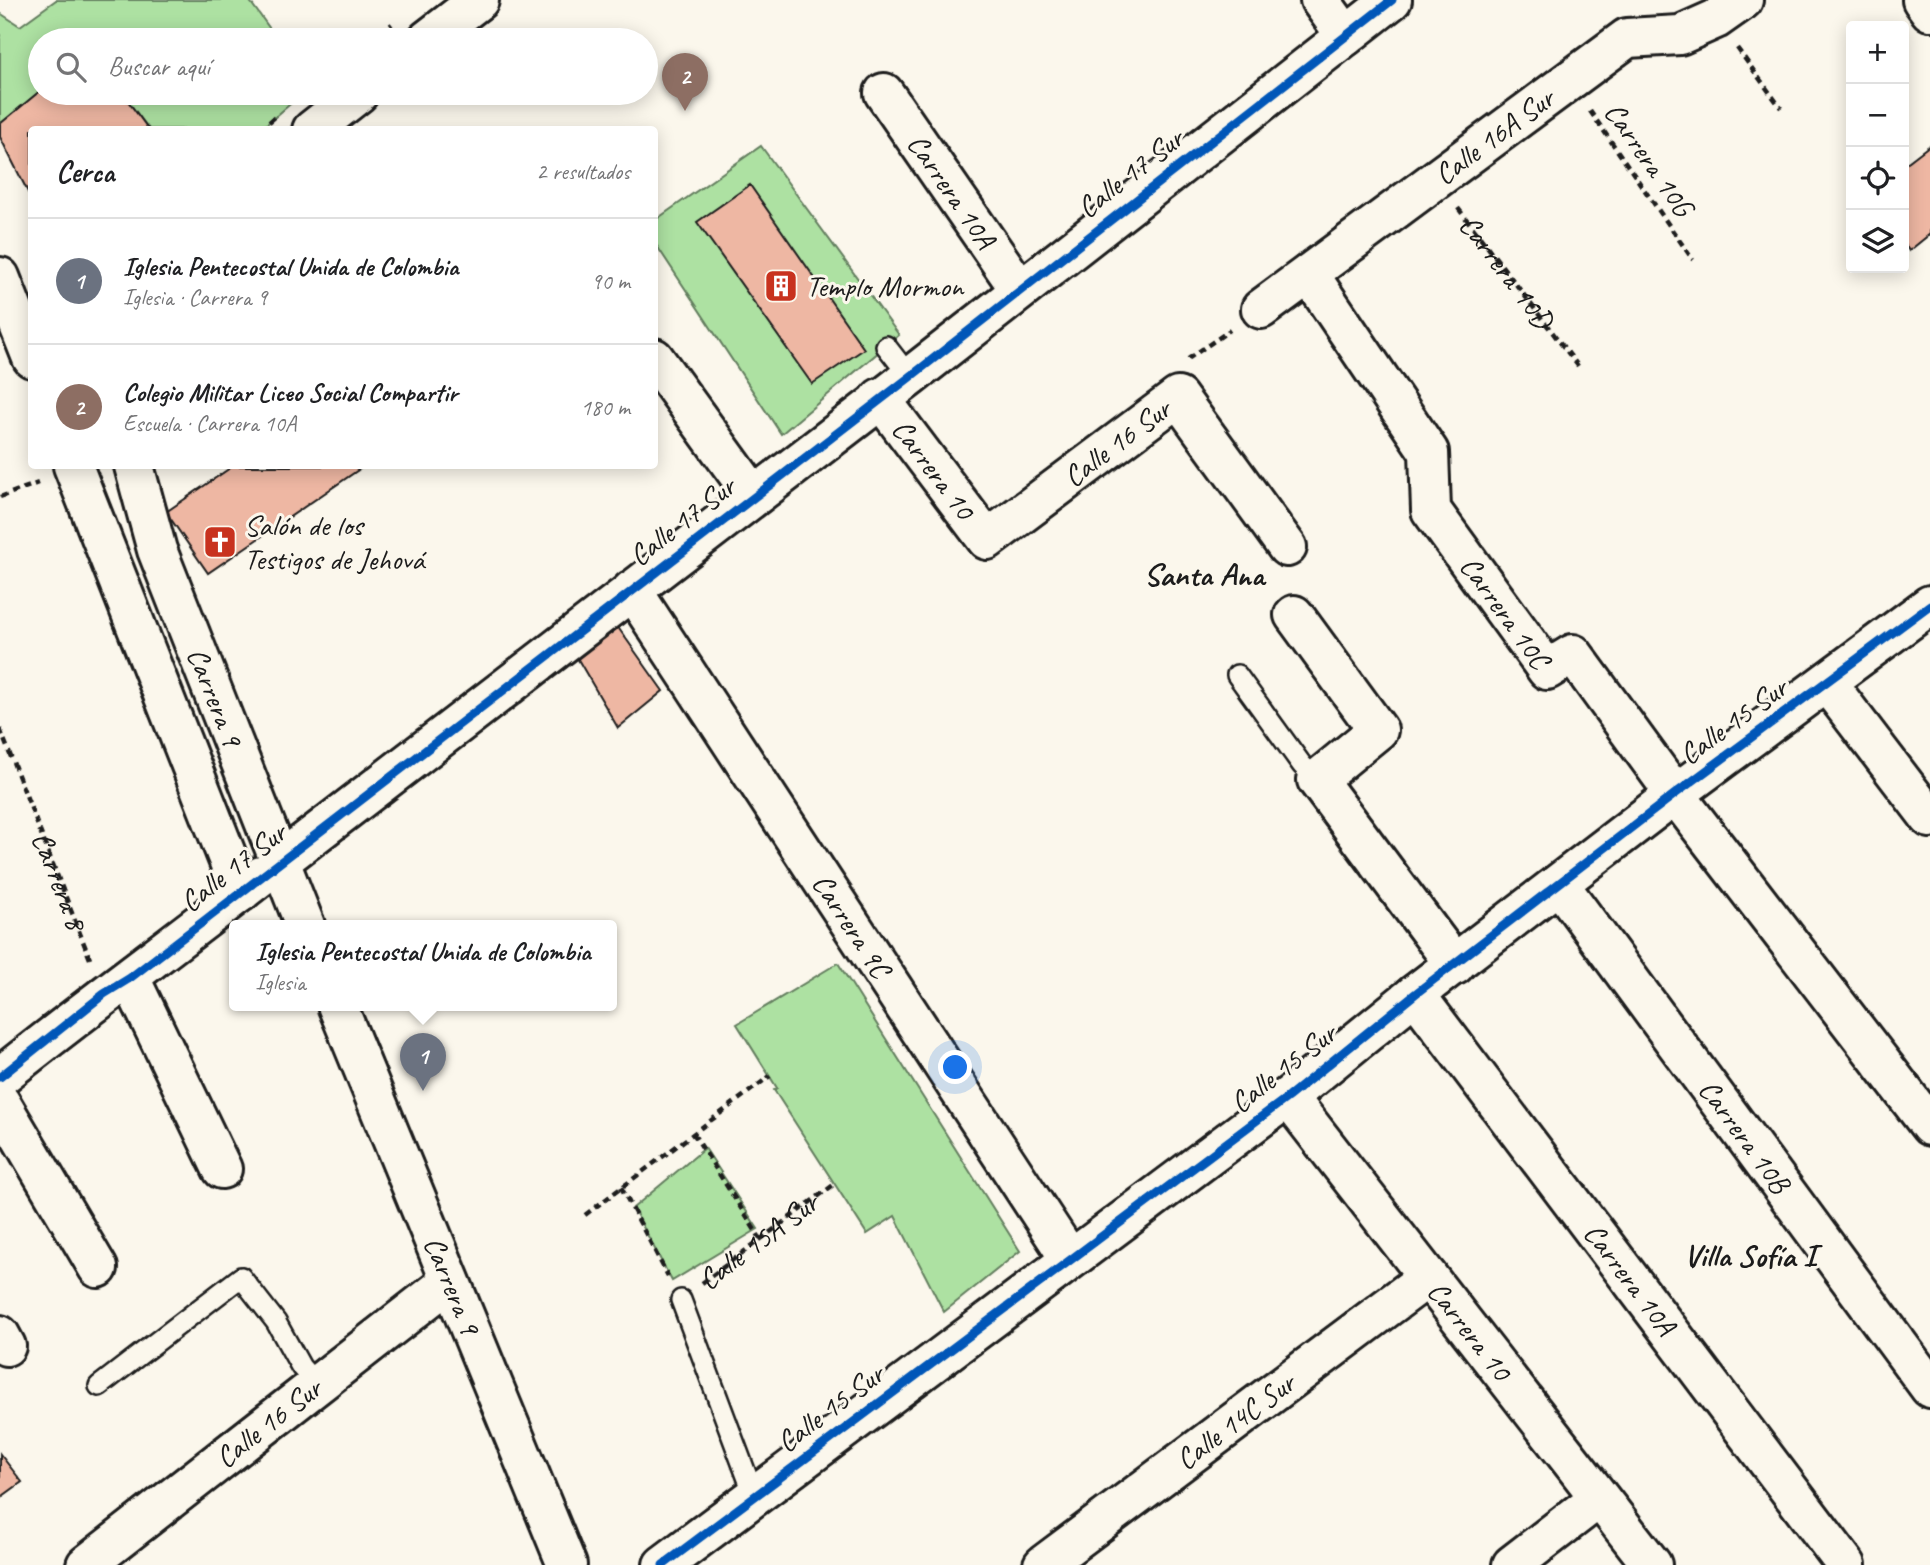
<!DOCTYPE html>
<html lang="es">
<head>
<meta charset="utf-8">
<style>
  :root { --surface:#fff; --page:#f2f2f2; --text:#202124; --muted:#757577; --line:#e0e0e0; --accent:#0f766e }
  body { margin:0; font-family:Caveat,sans-serif; background:var(--page); color:var(--text) }
  .controls { position:absolute; right:21px; top:21px; display:grid; overflow:hidden; border-radius:7px; box-shadow:0 4px 18px #0003 }
  .controls button { width:63px; height:63px; display:grid; place-items:center; padding:0; border:0; border-bottom:2px solid var(--line); background:var(--surface); color:var(--text); font:35px sans-serif }
  .you { position:absolute; left:956px; top:1068px; width:24px; height:24px; margin:-18px; border:5px solid #fff; border-radius:50%; background:#1a73e8; box-shadow:0 0 0 10px #1a73e833 }
  .badge { display:grid; place-items:center; width:46px; height:46px; border-radius:50%; background:var(--accent); color:#fff; font-size:23px; font-weight:700 }
  .pin { position:absolute; translate:-50% -58px; filter:drop-shadow(0 2px 4px #0008) }
  .pin::after { content:''; position:absolute; top:37px; width:24px; height:21px; background:inherit; clip-path:polygon(0 0,100% 0,50% 100%) }
  .popup { position:absolute; left:229px; top:920px; width:388px; height:91px; box-sizing:border-box; display:grid; place-content:center; border-radius:7px; background:var(--surface); filter:drop-shadow(0 2px 5px #0005); font-size:23px; white-space:nowrap; color:var(--muted) }
  .popup b { font-size:26px; color:var(--text) }
  .popup::after { content:''; position:absolute; left:50%; top:100%; margin-left:-14px; border:14px solid transparent; border-top-color:var(--surface) }
  .list { margin:0; padding:0; list-style:none }
  h2 { display:flex; justify-content:space-between; align-items:center; height:91px; margin:0; padding:0 28px; font-size:30px }
  h2 small { font-size:23px; font-weight:400; color:var(--muted) }
  .list li { display:grid; grid-template-columns:46px 1fr auto; gap:21px; align-items:center; box-sizing:border-box; height:126px; padding:0 28px; border-top:2px solid var(--line) }
  .list b { display:block; font-size:26px; white-space:nowrap }
  .list p { margin:0; font-size:23px; white-space:nowrap; color:var(--muted) }
  .list em { font-size:23px; font-style:normal; color:var(--muted) }
  .icon { flex:none; width:38px; height:38px; fill:none; stroke:currentColor; stroke-width:2; stroke-linecap:round; stroke-linejoin:round }
  .map { position:relative; flex:none; width:1930px; height:1565px; overflow:hidden }
  .search { position:absolute; background:var(--surface); box-shadow:0 4px 18px #0003; left:28px; top:28px; width:630px; height:77px; display:flex; align-items:center; gap:18px; box-sizing:border-box; padding:0 24px; border-radius:38px; color:var(--muted); font-size:26px }
  .panel { position:absolute; background:var(--surface); box-shadow:0 4px 18px #0003; left:28px; top:126px; width:630px; height:343px; border-radius:7px }
  .map>svg:first-child { display:block }
  .green { fill:#ade1a2; stroke:#647e5f; stroke-width:2 }
  .building { fill:#eeb7a3; stroke:#1c1c1c; stroke-width:2 }
  .lines { fill:none; stroke-linecap:round; stroke-linejoin:round }
  .service-casing { stroke:#1c1c1c; stroke-width:24 }
  .minor-casing { stroke:#1c1c1c; stroke-width:44 }
  .tertiary-casing { stroke:#1c1c1c; stroke-width:44 }
  .path { stroke:#1c1c1c; stroke-width:4.5; stroke-dasharray:7 5; stroke-linecap:butt }
  .service { stroke:#fbf7ec; stroke-width:19 }
  .minor { stroke:#fbf7ec; stroke-width:38 }
  .tertiary { stroke:#fbf7ec; stroke-width:38 }
  .cycleway-casing { stroke:#fbf7ec; stroke-width:13 }
  .cycleway { stroke:#0057b8; stroke-width:9 }
  .labels { text-anchor:middle; stroke-width:6; stroke-linejoin:round; paint-order:stroke }
  .street-label { font-size:30px; fill:#1c1c1c; stroke:#fbf7ec }
  .poi-label { font-size:30px; fill:#1c1c1c; stroke:#fbf7ec; text-anchor:start }
  .neighbourhood-label { font-size:32px; font-weight:bold; fill:#1c1c1c; stroke:#fbf7ec }
</style>
</head>
<body>
<div class="map">
<svg width="1930" height="1565" viewBox="0 0 1930 1565">
  <rect width="100%" height="100%" fill="#fbf7ec"/>
  <filter id="ink" filterUnits="userSpaceOnUse"><feTurbulence type="fractalNoise" baseFrequency=".0143" numOctaves="2"/><feDisplacementMap in="SourceGraphic" scale="14" xChannelSelector="R" yChannelSelector="G"/><feConvolveMatrix kernelMatrix="1 2 1 2 8 2 1 2 1" color-interpolation-filters="sRGB"/></filter>
  <g filter="url(#ink)">
    <path class="green" d="M 56,0 L 249,0 L 278,40 L 40,40 L 40,91 L 0,124 L 0,13 L 20,26 Z
      M 122,93 L 303,93 L 260,130 L 149,129 Z
      M 761,146 L 899,335 L 781,434 L 655,243 L 654,221 Z
      M 838,963 L 1020,1251 L 944,1312 L 895,1216 L 867,1234 L 774,1090 L 777,1088 L 737,1024 Z
      M 705,1148 L 758,1229 L 672,1281 L 633,1208 Z"/>
    <path class="building" d="M 40,91 L 122,93 L 149,130 L 32,130 L 32,200 L 0,137 L 0,124 Z
      M 1930,145 L 1930,234 L 1909,251 L 1904,243 L 1904,165 Z
      M 750,185 L 864,349 L 812,384 L 697,222 Z
      M 233,466 L 364,466 L 208,573 L 166,512 Z
      M 617,626 L 663,691 L 618,728 L 576,656 Z
      M 0,1454 L 22,1482 L 0,1498 Z"/>
    <g class="lines">
      <defs>
        <path id="service" d="M 886,346 L 910,377
          M 1237,675 L 1302,765 L 1317,780
          M 681,1300 L 754,1495
          M 99,1386 L 241,1277 L 276,1322 L 301,1367 L 317,1385"/>
        <g id="minor">
          <path d="M 1320,0 L 1346,36"/>
          <path d="M 1922,0 L 1930,11"/>
          <path id="s4" d="M 884,93 L 1020,290"/>
          <path id="s5" d="M 1309,274 L 1429,452 L 1431,510 L 1547,670 L 1573,654 L 1675,794 L 1930,1126"/>
          <path id="s6" d="M 1261,309 L 1627,38 L 1680,35 L 1716,19 L 1743,0"/>
          <path d="M 654,358 L 754,496"/>
          <path id="s7" d="M 880,398 L 987,540 L 1178,397 L 1287,547"/>
          <path id="s8" d="M 632,590 L 1070,1259"/>
          <path d="M 1294,615 L 1378,730 L 1317,780 L 1455,965"/>
          <path d="M 1827,683 L 1930,818"/>
          <path d="M 279,862 L 910,377 L 1392,0"/>
          <path id="s9" d="M 1559,884 L 1930,1388"/>
          <path d="M 130,978 L 222,1169"/>
          <path id="s10" d="M 1415,994 L 1846,1565"/>
          <path id="s11" d="M 1288,1097 L 1652,1565"/>
          <path d="M 0,1102 L 98,1268"/>
          <path d="M 0,1335 L 6,1346"/>
          <path id="s12" d="M 86,1565 L 449,1282"/>
          <path id="s13" d="M 1043,1565 L 1428,1277"/>
          <path d="M 1512,1565 L 1599,1498"/>
        </g>
        <g id="tertiary">
          <path d="M 427,40 L 479,0"/>
          <path d="M 312,130 L 359,93"/>
          <path d="M 0,277 L 32,358"/>
          <path d="M 73,466 L 241,892"/>
          <path id="s14" d="M 134,466 L 157,550 L 305,925"/>
          <path id="s15" d="M 337,1005 L 567,1565"/>
          <path d="M 0,1077 C 86,1008 174,944 261,876"/>
          <path d="M 663,1565 L 1288,1097 L 1415,994 L 1675,794 L 1930,605"/>
        </g>
      </defs>
      <use href="#service" class="service-casing"/>
      <use href="#minor" class="minor-casing"/>
      <use href="#tertiary" class="tertiary-casing"/>
      <g class="path">
        <path d="M 371,40 L 392,24"/>
        <path d="M 1737,48 L 1781,108"/>
        <path d="M 1590,111 L 1693,260"/>
        <path d="M 260,130 L 275,117"/>
        <path id="s1" d="M 1458,208 L 1578,366"/>
        <path d="M 1188,359 L 1230,330"/>
        <path d="M 0,497 L 38,483"/>
        <path id="s2" d="M 0,729 L 90,959"/>
        <path d="M 693,1133 L 760,1238"/>
        <path d="M 621,1187 L 668,1276"/>
        <path d="M 585,1215 L 770,1076"/>
        <path id="s3" d="M 702,1283 L 836,1183"/>
      </g>
      <use href="#service" class="service"/>
      <use href="#minor" class="minor"/>
      <use href="#tertiary" class="tertiary"/>
      <defs>
        <path id="cycleway" d="M 0,1077 L 104,994 L 130,978 L 910,377 L 1392,0
          M 663,1565 L 1288,1097 L 1415,994 L 1675,794 L 1930,605"/>
      </defs>
      <use href="#cycleway" class="cycleway-casing"/>
      <use href="#cycleway" class="cycleway"/>
    </g>
  </g>
  <defs>
    <symbol id="building-square" viewBox="-11 -11 22 22"><rect x="-9" y="-9" width="18" height="18" rx="4" fill="#c8321e" stroke="#fbf7ec"/><path d="M-4-6H4V6H1V3H-1V6H-4ZM-2.5-4.3h1.7v1.8h-1.7ZM.8-4.3h1.7v1.8H.8ZM-2.5-1h1.7V.8h-1.7ZM.8-1h1.7V.8H.8Z" fill="#fff"/></symbol>
    <symbol id="church-square" viewBox="-11 -11 22 22"><rect x="-9" y="-9" width="18" height="18" rx="4" fill="#c8321e" stroke="#fbf7ec"/><path d="M-1.2-6h2.4v3.5h3.3v2.4h-3.3V6h-2.4V-.1h-3.3v-2.4h3.3Z" fill="#fff"/></symbol>
  </defs>
  <g fill-rule="evenodd">
    <use href="#building-square" x="762" y="267" width="38" height="38"/>
    <use href="#church-square" x="201" y="523" width="38" height="38"/>
  </g>
  <g class="labels">
    <g class="street-label">
      <text dy="10" stroke="none"><textPath href="#s6" startOffset="290">Calle 16A Sur</textPath></text>
      <text transform="translate(1649 159) rotate(55)" y="10">Carrera 10G</text>
      <text transform="translate(1130 173) rotate(-38)" y="10">Calle 17 Sur</text>
      <text dy="10" stroke="none"><textPath href="#s4" startOffset="119">Carrera 10A</textPath></text>
      <text dy="10" stroke="none"><textPath href="#s1" startOffset="80">Carrera 10D</textPath></text>
      <text dy="10" stroke="none"><textPath href="#s7" startOffset="340">Calle 16 Sur</textPath></text>
      <text dy="10" stroke="none"><textPath href="#s7" startOffset="89">Carrera 10</textPath></text>
      <text transform="translate(682 521) rotate(-38)" y="10">Calle 17 Sur</text>
      <text dy="10" stroke="none"><textPath href="#s5" startOffset="399">Carrera 10C</textPath></text>
      <text dy="10" stroke="none"><textPath href="#s14" startOffset="245">Carrera 9</textPath></text>
      <text transform="translate(1733 721) rotate(-36)" y="10">Calle 15 Sur</text>
      <text transform="translate(233 867) rotate(-38)" y="10">Calle 17 Sur</text>
      <text dy="10" stroke="none"><textPath href="#s2" startOffset="163">Carrera 8</textPath></text>
      <text dy="10" stroke="none"><textPath href="#s8" startOffset="401">Carrera 9C</textPath></text>
      <text transform="translate(1283 1068) rotate(-38)" y="10">Calle 15 Sur</text>
      <text dy="10" stroke="none"><textPath href="#s9" startOffset="313">Carrera 10B</textPath></text>
      <text dy="10" stroke="none"><textPath href="#s3" startOffset="70">Calle 15A Sur</textPath></text>
      <text dy="10" stroke="none"><textPath href="#s10" startOffset="357">Carrera 10A</textPath></text>
      <text dy="10" stroke="none"><textPath href="#s15" startOffset="303">Carrera 9</textPath></text>
      <text dy="10" stroke="none"><textPath href="#s11" startOffset="296">Carrera 10</textPath></text>
      <text transform="translate(830 1408) rotate(-37)" y="10">Calle 15 Sur</text>
      <text dy="10" stroke="none"><textPath href="#s13" startOffset="240">Calle 14C Sur</textPath></text>
      <text dy="10" stroke="none"><textPath href="#s12" startOffset="231">Calle 16 Sur</textPath></text>
    </g>
    <g class="poi-label">
      <text x="806" y="296">Templo Mormon</text>
      <text x="244" y="535">Salón de los<tspan x="244" dy="34">Testigos de Jehová</tspan></text>
    </g>
    <g class="neighbourhood-label">
      <text x="1204" y="585">Santa Ana</text>
      <text x="1750" y="1266">Villa Sofía I</text>
    </g>
  </g>
</svg>
<div class="controls">
<button>+</button>
<button>−</button>
<button><svg class="icon" aria-label="locate" viewBox="0 0 24 24"><circle cx="12" cy="12" r="6"/><path d="M12 2v4M12 18v4M2 12h4M18 12h4"/></svg></button>
<button><svg class="icon" aria-label="layers" viewBox="0 0 24 24"><path d="M12 4l9 5-9 5-9-5zM3 14l9 5 9-5"/></svg></button>
</div>
<div class="you"></div>
<div class="pin badge" style="left:423px;top:1091px;background:#6b7280">1</div>
<div class="popup"><b>Iglesia Pentecostal Unida de Colombia</b>Iglesia</div>
<div class="pin badge" style="left:685px;top:111px;background:#8d6e63">2</div>
<div class="search"><svg class="icon" aria-label="search" viewBox="0 0 24 24"><circle cx="10" cy="10" r="6"/><path d="M15 15l6 6"/></svg>Buscar aquí</div>
<section class="panel">
<h2>Cerca<small>2 resultados</small></h2>
<ul class="list">
<li><span class="badge" style="background:#6b7280">1</span><div><b>Iglesia Pentecostal Unida de Colombia</b><p>Iglesia · Carrera 9</p></div><em>90 m</em></li>
<li><span class="badge" style="background:#8d6e63">2</span><div><b>Colegio Militar Liceo Social Compartir</b><p>Escuela · Carrera 10A</p></div><em>180 m</em></li>
</ul>
</section>
</div>
</body>
</html>
